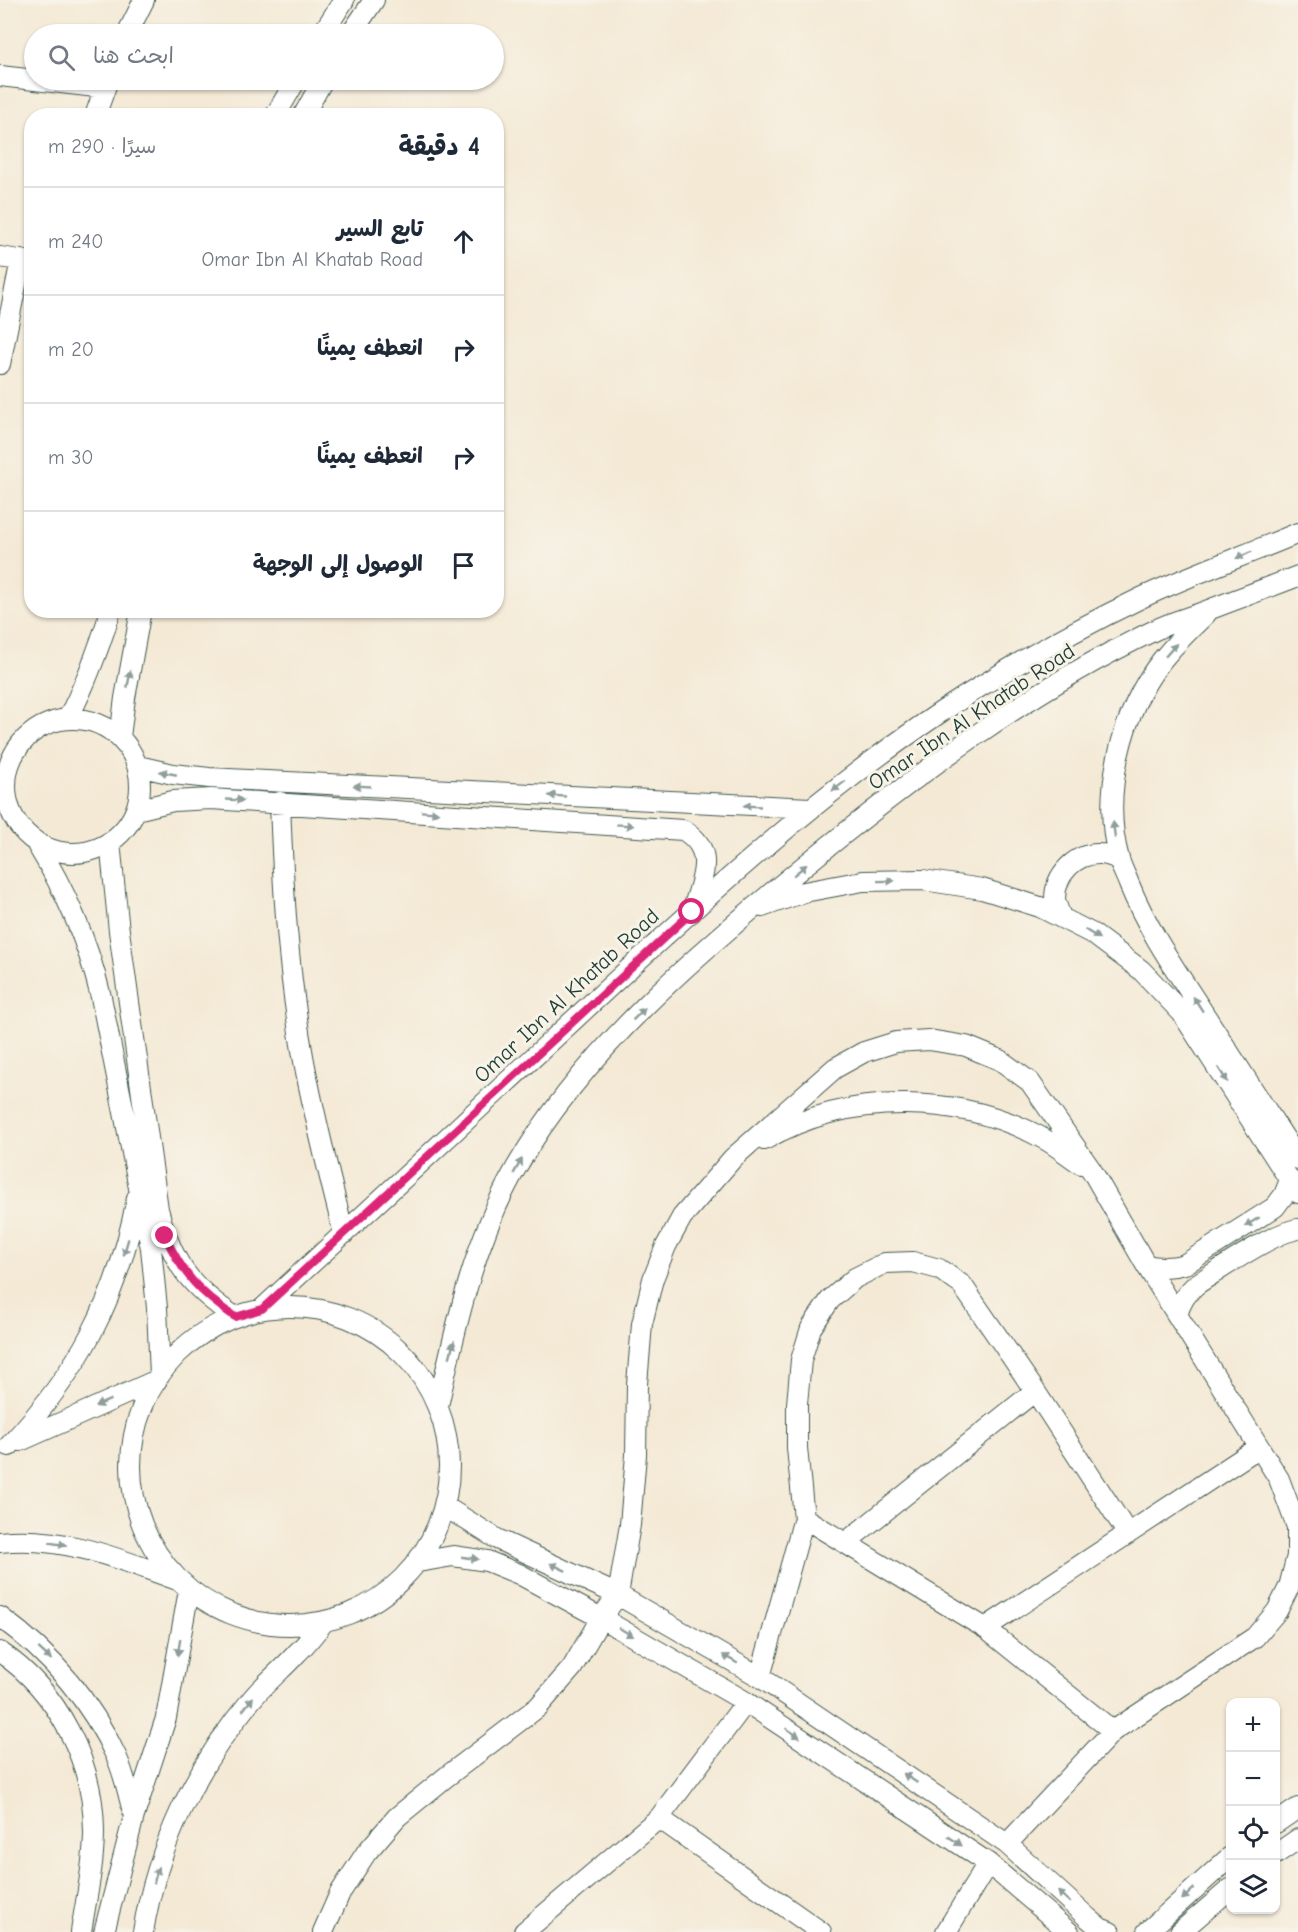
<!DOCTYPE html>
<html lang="ar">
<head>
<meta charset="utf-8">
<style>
  :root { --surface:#fff; --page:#f6f6f7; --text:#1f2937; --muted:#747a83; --line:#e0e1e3 }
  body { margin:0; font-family:"Comic Neue","Playpen Sans Arabic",sans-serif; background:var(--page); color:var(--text); direction:rtl }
  .controls { position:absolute; right:18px; bottom:18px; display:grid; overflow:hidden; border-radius:12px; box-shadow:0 2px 4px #0004 }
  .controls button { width:54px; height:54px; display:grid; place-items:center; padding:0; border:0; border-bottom:2px solid var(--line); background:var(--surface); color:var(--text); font:30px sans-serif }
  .stop { position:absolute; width:18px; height:18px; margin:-14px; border:4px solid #db2777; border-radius:50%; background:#fff }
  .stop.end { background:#db2777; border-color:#fff; box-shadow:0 2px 6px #0008 }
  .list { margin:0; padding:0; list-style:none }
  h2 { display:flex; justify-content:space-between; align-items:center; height:78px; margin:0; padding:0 24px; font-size:26px }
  h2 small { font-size:20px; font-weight:400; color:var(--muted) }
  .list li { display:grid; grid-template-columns:39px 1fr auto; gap:18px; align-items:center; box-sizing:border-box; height:108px; padding:0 24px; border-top:2px solid var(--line) }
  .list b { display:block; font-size:22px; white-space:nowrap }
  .list p { margin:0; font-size:20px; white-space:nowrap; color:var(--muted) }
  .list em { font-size:20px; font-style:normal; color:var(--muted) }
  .icon { flex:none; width:33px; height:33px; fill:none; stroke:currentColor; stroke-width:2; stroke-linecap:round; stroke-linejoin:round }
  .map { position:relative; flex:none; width:1298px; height:1932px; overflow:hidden; direction:ltr }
  .search { position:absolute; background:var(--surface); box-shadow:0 2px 4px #0004; left:24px; top:24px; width:480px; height:66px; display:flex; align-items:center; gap:15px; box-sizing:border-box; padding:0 21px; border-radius:33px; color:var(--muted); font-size:22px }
  .panel { position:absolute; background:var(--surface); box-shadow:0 2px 4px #0004; left:24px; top:108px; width:480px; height:510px; border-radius:24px; direction:rtl }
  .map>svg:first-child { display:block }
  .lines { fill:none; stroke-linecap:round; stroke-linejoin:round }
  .minor-casing { stroke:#3f574c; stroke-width:22 }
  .minor { stroke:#fff; stroke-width:20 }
  .oneway { fill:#8f9e9a }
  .route { stroke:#db2777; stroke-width:8 }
  .labels { text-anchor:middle; stroke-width:6; stroke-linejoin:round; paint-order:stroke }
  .street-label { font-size:22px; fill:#1f3d34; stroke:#f7f3e8 }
</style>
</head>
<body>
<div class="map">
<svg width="1298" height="1932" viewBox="0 0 1298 1932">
  <rect width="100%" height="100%" fill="#f7f3e8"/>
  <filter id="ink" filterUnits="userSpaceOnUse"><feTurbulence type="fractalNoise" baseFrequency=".0167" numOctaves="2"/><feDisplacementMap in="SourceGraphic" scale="12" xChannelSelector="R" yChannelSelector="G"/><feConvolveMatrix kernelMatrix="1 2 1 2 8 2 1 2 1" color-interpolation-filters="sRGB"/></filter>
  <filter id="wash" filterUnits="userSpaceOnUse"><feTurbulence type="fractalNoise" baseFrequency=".008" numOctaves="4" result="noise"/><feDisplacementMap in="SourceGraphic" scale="24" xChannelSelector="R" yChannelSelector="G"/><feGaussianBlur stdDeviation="1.35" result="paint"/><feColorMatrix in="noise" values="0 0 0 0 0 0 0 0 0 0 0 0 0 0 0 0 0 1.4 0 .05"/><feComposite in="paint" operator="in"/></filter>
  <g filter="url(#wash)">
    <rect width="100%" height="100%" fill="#f4e9d5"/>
  </g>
  <g filter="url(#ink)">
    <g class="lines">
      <defs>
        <path id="minor" d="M 127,34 L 144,0
          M 322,34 L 344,0
          M 351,34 L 374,0
          M 0,76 L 105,88
          M 95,116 L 108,80
          M 275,116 L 296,80
          M 303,116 L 323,80
          M 0,257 L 32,262
          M 0,364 L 21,260
          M 1206,614 C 1190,629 1175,644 1162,660 C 1121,712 1101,795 1119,859 C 1121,867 1126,876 1129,884 C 1147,928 1173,966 1199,1006 C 1232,1057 1265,1108 1298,1159
          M 68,718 C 86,684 99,648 111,610
          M6 786a67 67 0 1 1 134 0a67 67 0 1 1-134 0Z
          M 120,737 L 125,698 L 141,610
          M 138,766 L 173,774 L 209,778 L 810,808
          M 280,802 C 283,887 288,973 303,1056 C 314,1116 329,1175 344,1234
          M 136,810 L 173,801 L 211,799 L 683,830 C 718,850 701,881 692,912
          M 35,841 C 66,892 87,939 101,997 L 151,1248 L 157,1308 L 160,1375
          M 110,842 L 119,931 L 158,1209 C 172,1263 189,1286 235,1317
          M 762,907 L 804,892 L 863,881 L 923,880 L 982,889 L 1040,907 L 1093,934 L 1141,970 L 1182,1013 L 1298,1193
          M 1061,917 C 1059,912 1056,905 1055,899 C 1055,875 1075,853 1100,854 C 1106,854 1113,857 1119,859
          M 764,1140 C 848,1091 962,1093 1046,1140 C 1058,1147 1069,1156 1081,1164
          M 1146,1265 C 1160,1268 1171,1268 1185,1264 L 1275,1207 L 1284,1195 L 1290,1180
          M131 1466a159 159 0 1 1 318 0a159 159 0 1 1-318 0Z
          M 262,1309 C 368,1212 474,1113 579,1015 C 695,907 810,800 941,712 C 1004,670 1072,631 1141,598 C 1192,574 1246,555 1298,533
          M 1177,1315 C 1181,1302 1186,1293 1197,1284 C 1221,1269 1272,1233 1298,1229
          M 438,1406 C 456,1325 474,1241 516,1168 C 583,1051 700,951 804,866 C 912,778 1026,692 1151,632 C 1166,624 1183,619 1198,614 C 1231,601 1265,589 1298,576
          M 20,1441 L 157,1380
          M 9,1446 C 79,1371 118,1299 137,1198
          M 444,1506 L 497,1539 L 618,1595 L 760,1677 L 1007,1844 L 1088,1918 L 1100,1928 L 1110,1932
          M 804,1518 L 985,1628 L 1113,1731
          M 0,1542 C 62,1535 120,1559 177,1580
          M 845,1543 L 1035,1391
          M 418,1562 L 453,1556 L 487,1561 L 519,1574 L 601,1618 L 746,1702 L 988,1863 L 1069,1932
          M 0,1617 C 51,1654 91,1701 117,1758 C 125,1776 129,1797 134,1816
          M 985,1628 L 1258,1448
          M 0,1652 C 58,1691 94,1762 94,1832 C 94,1865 86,1899 81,1932
          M 760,1677 L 804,1518 L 797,1448 L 797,1404 L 801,1360 L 811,1328 L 830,1300 L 855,1278 L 885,1263 L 913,1262 L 939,1269 L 962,1285 L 1035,1391 L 1128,1534
          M 659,1818 L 821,1932
          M 1276,1823 L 1298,1808
          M 1276,1854 L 1298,1839
          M 104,1932 L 134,1816 L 166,1718 L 189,1590
          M 143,1932 C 157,1846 196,1766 252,1699 C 266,1682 283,1669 297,1653 C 307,1644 315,1632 324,1622
          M 323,1932 L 340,1893 L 366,1853 L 397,1817 L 446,1777 L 538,1707 L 572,1668 L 601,1618 L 618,1595 L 630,1525 L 636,1455 L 637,1384 L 642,1324 L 653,1279 L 666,1246 L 682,1217 L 733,1158 L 835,1068 L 864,1052 L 896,1042 L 929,1040 L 966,1046 L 1000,1060 L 1030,1082 L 1092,1171 L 1146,1265 L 1279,1479 L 1297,1527 L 1297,1556 L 1289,1587 L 1277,1611 L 1255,1637 L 1113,1731 L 1007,1844
          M 524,1932 L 659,1818 L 746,1702
          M 946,1932 L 988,1863
          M 1147,1932 L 1230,1857
          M 1180,1932 L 1230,1889"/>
      </defs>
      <use href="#minor" class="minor-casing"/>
      <use href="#minor" class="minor"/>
    </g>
    <defs><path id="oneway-solid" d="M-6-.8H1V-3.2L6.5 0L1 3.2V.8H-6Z" transform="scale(1.5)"/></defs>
    <g class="oneway">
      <use href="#oneway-solid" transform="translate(1244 555) rotate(157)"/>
      <use href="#oneway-solid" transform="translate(1171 650) rotate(-49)"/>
      <use href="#oneway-solid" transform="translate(129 679) rotate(-79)"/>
      <use href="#oneway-solid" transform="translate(168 773) rotate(-169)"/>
      <use href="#oneway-solid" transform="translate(362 786) rotate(-177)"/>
      <use href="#oneway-solid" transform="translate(839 786) rotate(143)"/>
      <use href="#oneway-solid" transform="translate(557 796) rotate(-177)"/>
      <use href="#oneway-solid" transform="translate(235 800) rotate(3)"/>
      <use href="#oneway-solid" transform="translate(752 806) rotate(-177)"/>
      <use href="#oneway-solid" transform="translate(430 812) rotate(4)"/>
      <use href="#oneway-solid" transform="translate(625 825) rotate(4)"/>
      <use href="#oneway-solid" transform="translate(1114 830) rotate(-97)"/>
      <use href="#oneway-solid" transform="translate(800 870) rotate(-39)"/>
      <use href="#oneway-solid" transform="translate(886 881) rotate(-1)"/>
      <use href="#oneway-solid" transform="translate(1092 934) rotate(32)"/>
      <use href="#oneway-solid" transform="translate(1198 1004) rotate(-123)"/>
      <use href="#oneway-solid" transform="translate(639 1014) rotate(-45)"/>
      <use href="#oneway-solid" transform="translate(1223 1075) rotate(57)"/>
      <use href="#oneway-solid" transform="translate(518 1166) rotate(-60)"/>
      <use href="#oneway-solid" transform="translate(1252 1222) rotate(148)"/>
      <use href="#oneway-solid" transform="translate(126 1247) rotate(106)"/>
      <use href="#oneway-solid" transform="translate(452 1349) rotate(-75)"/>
      <use href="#oneway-solid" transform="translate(103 1403) rotate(156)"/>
      <use href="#oneway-solid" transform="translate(58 1544) rotate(9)"/>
      <use href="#oneway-solid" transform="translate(470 1558) rotate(8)"/>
      <use href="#oneway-solid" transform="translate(558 1567) rotate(-155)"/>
      <use href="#oneway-solid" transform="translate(626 1632) rotate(30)"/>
      <use href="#oneway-solid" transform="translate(179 1647) rotate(99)"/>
      <use href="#oneway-solid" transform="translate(45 1654) rotate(42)"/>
      <use href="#oneway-solid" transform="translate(730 1659) rotate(-150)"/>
      <use href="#oneway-solid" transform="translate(248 1704) rotate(-52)"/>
      <use href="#oneway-solid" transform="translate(793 1733) rotate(34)"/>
      <use href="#oneway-solid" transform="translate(910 1778) rotate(-146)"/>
      <use href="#oneway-solid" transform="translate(955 1841) rotate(34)"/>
      <use href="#oneway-solid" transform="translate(156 1875) rotate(-75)"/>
      <use href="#oneway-solid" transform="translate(1188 1894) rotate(137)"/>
      <use href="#oneway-solid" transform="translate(1064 1897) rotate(-137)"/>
    </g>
  </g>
  <g class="lines" filter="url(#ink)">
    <path class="route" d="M 165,1236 C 184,1276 199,1292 235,1317 L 262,1309 L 692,912"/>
  </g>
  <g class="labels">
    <g class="street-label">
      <text transform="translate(971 716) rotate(-34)" y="8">Omar Ibn Al Khatab Road</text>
      <text transform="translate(566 995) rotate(-43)" y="8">Omar Ibn Al Khatab Road</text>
    </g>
  </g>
</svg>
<div class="controls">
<button>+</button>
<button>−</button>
<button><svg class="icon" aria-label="locate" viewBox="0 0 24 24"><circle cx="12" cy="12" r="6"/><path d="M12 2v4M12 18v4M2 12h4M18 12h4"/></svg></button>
<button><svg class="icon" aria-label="layers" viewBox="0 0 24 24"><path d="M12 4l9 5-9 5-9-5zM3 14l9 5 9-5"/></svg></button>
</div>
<div class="stop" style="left:692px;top:912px"></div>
<div class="stop end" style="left:165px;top:1236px"></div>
<div class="search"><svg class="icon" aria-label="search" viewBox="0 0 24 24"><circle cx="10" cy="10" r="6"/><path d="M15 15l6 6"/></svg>ابحث هنا</div>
<section class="panel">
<h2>4 دقيقة<small>سيرًا · 290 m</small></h2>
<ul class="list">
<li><svg class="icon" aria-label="ahead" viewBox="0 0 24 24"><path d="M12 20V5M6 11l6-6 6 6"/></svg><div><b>تابع السير</b><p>Omar Ibn Al Khatab Road</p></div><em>240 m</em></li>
<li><svg class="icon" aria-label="right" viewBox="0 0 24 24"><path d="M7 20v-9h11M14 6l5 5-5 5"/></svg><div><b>انعطف يمينًا</b></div><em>20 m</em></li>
<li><svg class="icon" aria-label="right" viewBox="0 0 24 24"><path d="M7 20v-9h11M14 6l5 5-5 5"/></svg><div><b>انعطف يمينًا</b></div><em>30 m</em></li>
<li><svg class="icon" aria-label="arrive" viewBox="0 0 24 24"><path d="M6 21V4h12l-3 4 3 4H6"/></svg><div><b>الوصول إلى الوجهة</b></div></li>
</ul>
</section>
</div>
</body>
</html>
